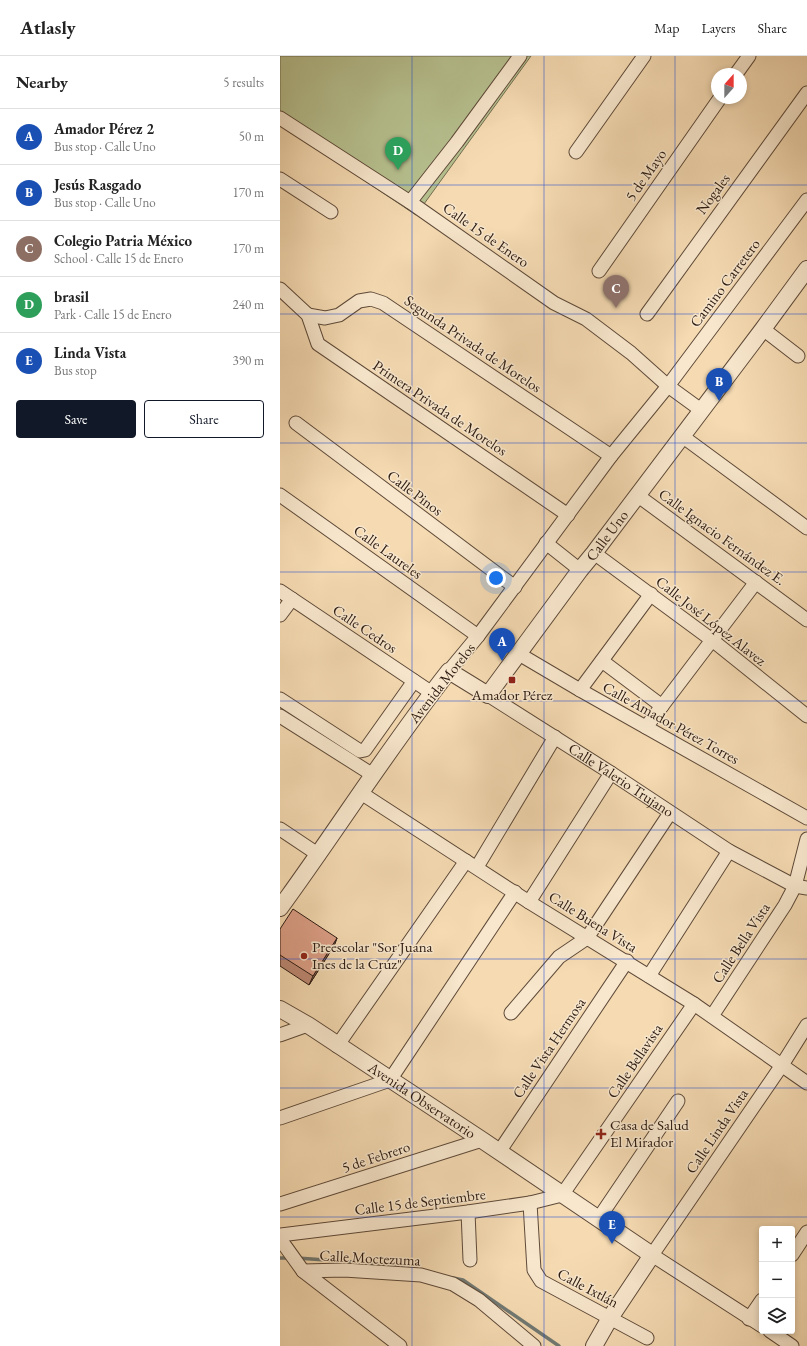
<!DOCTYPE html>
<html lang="en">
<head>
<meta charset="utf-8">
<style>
  :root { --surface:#fff; --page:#f6f6f6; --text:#222; --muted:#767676; --line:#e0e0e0; --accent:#111827 }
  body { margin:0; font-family:"EB Garamond",serif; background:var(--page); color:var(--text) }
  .controls { position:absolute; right:12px; bottom:12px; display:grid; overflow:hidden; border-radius:4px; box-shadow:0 2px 6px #0003 }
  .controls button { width:36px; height:36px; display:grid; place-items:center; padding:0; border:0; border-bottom:1px solid var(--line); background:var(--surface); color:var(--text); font:20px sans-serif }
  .compass { position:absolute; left:431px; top:12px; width:36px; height:36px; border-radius:50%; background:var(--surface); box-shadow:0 2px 6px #0003; rotate:21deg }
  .you { position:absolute; left:216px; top:522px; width:14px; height:14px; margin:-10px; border:3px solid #fff; border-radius:50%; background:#1a73e8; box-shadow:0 0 0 6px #1a73e833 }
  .badge { display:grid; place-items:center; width:26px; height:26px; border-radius:50%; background:var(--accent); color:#fff; font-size:13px; font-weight:700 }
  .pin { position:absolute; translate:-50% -33px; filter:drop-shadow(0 1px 2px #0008) }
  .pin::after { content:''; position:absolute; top:21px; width:14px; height:12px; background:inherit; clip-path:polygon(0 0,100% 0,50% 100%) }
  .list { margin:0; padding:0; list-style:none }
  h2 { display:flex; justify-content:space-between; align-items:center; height:52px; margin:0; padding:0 16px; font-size:17px }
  h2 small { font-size:13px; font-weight:400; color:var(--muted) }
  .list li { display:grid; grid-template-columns:26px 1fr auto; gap:12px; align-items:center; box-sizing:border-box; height:56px; padding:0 16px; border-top:1px solid var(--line) }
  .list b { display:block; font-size:15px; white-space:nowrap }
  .list p { margin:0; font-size:13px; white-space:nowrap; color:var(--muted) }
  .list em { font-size:13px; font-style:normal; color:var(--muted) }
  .actions { display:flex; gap:8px; padding:12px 16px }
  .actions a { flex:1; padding:9px 0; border:1px solid var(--accent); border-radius:4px; text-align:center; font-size:14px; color:var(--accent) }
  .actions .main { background:var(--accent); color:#fff }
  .icon { flex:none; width:22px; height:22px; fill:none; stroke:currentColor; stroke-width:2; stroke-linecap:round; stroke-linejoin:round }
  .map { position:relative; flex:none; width:527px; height:1290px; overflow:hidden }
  header { display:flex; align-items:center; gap:24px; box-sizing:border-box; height:56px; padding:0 20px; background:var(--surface); border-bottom:1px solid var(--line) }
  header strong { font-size:19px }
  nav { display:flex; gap:22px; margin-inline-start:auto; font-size:14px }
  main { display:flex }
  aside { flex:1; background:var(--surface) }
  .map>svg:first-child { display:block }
  .green { fill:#b7c190; stroke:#726e50 }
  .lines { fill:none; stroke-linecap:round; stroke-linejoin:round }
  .stream { stroke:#717973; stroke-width:3.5 }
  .minor-casing { stroke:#5e4a39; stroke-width:15 }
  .tertiary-casing { stroke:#5e4a39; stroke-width:18 }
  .minor { stroke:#f8e7cd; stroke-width:13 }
  .tertiary { stroke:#f8e7cd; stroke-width:16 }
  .wall { fill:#be8974; stroke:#2c1a11 }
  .shaded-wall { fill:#9b6f5e; stroke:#2c1a11 }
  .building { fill:#dd9f87; stroke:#2c1a11 }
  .grid { fill:none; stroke:#1d4ed8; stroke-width:1; stroke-opacity:0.55 }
  .poi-dot { fill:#8f2418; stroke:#f8e7cd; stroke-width:1.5 }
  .labels { text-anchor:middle; stroke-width:3; stroke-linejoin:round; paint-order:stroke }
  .street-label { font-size:15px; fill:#2c1a11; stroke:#f8e7cd }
  .poi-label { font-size:15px; fill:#2c1a11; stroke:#f8e7cd; text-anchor:start }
</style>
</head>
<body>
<header>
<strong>Atlasly</strong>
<nav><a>Map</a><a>Layers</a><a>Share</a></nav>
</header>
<main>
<aside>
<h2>Nearby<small>5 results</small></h2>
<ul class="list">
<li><span class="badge" style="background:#1a4fb4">A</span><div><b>Amador Pérez 2</b><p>Bus stop · Calle Uno</p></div><em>50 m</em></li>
<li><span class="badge" style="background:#1a4fb4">B</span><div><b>Jesús Rasgado</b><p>Bus stop · Calle Uno</p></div><em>170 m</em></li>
<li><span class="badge" style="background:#8d6e63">C</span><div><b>Colegio Patria México</b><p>School · Calle 15 de Enero</p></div><em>170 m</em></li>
<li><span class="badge" style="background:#2e9e5b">D</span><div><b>brasil</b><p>Park · Calle 15 de Enero</p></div><em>240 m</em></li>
<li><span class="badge" style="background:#1a4fb4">E</span><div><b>Linda Vista</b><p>Bus stop</p></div><em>390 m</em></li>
</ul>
<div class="actions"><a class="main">Save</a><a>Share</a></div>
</aside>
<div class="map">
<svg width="527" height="1290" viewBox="0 0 527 1290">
  <rect width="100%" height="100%" fill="#f5dab2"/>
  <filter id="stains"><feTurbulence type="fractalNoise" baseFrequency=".005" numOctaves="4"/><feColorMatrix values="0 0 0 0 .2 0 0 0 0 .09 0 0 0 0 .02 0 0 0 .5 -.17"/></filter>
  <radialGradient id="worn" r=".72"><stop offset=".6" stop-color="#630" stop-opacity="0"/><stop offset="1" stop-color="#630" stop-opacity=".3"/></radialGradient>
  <path class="green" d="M 0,0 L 251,0 L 136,159 L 0,68 Z"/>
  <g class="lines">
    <path class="stream" d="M 0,1202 L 9,1202
      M 17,1202 L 117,1209 L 134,1213
      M 173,1222 L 183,1224 L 279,1290"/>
    <defs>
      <g id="minor">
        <path d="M 456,18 L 469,0"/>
        <path d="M 0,62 L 130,146 L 274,247 L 306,263 L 351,297 L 388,330 L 421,354"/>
        <path d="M 296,96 L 364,0"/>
        <path d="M 0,123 L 51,156"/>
        <path d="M 130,146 L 177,86 L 240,0"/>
        <path d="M 319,215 L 440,42"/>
        <path d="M 0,233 L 28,259 L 38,288 L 288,459"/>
        <path d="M 367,258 L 527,37"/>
        <path d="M 28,259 L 45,262 L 59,259 L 79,245 L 91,243 L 103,247 L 331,400"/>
        <path d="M 483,273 L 518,300"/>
        <path d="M 16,367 L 235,531"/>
        <path d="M 402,380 L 527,472"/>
        <path d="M 0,439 L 198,580"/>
        <path d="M 357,439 L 527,564"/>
        <path d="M 266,487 L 300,514"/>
        <path d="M 314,497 L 432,584 L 527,660"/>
        <path d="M 0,535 L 152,637"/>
        <path d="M 0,559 L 12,543"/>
        <path d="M 239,598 L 300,634 L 527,762"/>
        <path d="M 322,605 L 382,650"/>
        <path d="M 169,615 L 198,580 L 331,400 L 388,330 L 527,144"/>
        <path d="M 300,634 L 371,538"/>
        <path id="s1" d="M 208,639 L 331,717 L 449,795 L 515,830 L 527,832"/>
        <path d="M 0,643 L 80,695 L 85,694 L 134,625"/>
        <path d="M 0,660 L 93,719"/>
        <path d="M 366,671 L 476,526"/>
        <path d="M 81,737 L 249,846 L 414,948 L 527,1027"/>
        <path d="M 0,773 L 39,799"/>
        <path d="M 197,811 L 275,681"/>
        <path d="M 249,846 L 331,717"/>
        <path d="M 369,920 L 449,795"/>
        <path d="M 231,957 L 279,901 L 307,882 L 390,757"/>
        <path d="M 432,960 L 505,849 L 515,830 L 527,783"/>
        <path d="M 0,979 L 28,969"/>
        <path d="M 57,990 L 186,805"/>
        <path d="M 0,1062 L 110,1024 L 235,836"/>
        <path d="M 219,1096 L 347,905"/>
        <path d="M 250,1147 L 254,1214 L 261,1225 L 367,1282"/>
        <path d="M 0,1148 L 202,1084"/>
        <path d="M 188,1156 L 190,1204"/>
        <path d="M 319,1162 L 398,1045"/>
        <path d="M 0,1179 L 188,1156 L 250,1147 L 282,1139 L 414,948"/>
        <path d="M 0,1183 L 23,1215 L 120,1290"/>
        <path d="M 512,1199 L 527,1176"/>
        <path d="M 23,1215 L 64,1214 L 141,1219 L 173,1228 L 199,1244 L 254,1290"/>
        <path d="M 469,1263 L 482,1244"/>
        <path d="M 482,1270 L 372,1199 L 502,1009 L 527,969"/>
        <path d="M 490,1275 L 512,1290"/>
      </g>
      <g id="tertiary">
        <path id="s2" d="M 0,852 C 57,774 109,691 169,615 L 208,639 L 300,514 L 314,497 L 483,273 L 527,213"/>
        <path id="s3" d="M 0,953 L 28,969 L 202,1084 L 372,1199 L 330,1262 L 314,1290"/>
      </g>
    </defs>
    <use href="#minor" class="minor-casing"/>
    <use href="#tertiary" class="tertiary-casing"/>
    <use href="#minor" class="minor"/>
    <use href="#tertiary" class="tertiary"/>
  </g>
  <path class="wall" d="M 0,873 L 57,882 L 54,890 L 29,929 L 0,910 Z"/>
  <path class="shaded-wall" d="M 57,882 L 54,890 L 29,929 L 33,920 Z"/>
  <path class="building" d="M 13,853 L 57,882 L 33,920 L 0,899 L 0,873 Z"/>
  <path class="grid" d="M 132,0 L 132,1290M 264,0 L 264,1290M 395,0 L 395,1290M 0,129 L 527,129M 0,258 L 527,258M 0,387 L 527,387M 0,516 L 527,516M 0,645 L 527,645M 0,774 L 527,774M 0,903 L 527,903M 0,1032 L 527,1032M 0,1161 L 527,1161"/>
  <g class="poi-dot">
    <rect x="228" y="620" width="8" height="8" rx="2"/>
    <circle cx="24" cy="900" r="4"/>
    <path d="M319 1072h4v4h4v4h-4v4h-4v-4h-4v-4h4z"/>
  </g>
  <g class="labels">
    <g class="street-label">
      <text transform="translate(366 119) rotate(-55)" y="5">5 de Mayo</text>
      <text transform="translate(433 138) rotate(-54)" y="5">Nogales</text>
      <text transform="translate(206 179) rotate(35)" y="5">Calle 15 de Enero</text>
      <text transform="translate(445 227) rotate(-53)" y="5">Camino Carretero</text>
      <text transform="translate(193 288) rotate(34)" y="5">Segunda Privada de Morelos</text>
      <text transform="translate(160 352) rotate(34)" y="5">Primera Privada de Morelos</text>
      <text transform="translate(135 437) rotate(37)" y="5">Calle Pinos</text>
      <text dy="5" stroke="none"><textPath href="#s2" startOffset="536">Calle Uno</textPath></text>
      <text transform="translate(442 481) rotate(36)" y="5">Calle Ignacio Fernández E.</text>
      <text transform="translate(108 496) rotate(36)" y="5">Calle Laureles</text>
      <text transform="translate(431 565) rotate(38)" y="5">Calle José López Alavez</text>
      <text transform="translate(85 573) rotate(34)" y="5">Calle Cedros</text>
      <text transform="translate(162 627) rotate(-52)" y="5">Avenida Morelos</text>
      <text transform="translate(391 667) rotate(29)" y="5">Calle Amador Pérez Torres</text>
      <text dy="5" stroke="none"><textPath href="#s1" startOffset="158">Calle Valerio Trujano</textPath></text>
      <text transform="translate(313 866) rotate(32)" y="5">Calle Buena Vista</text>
      <text transform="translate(461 887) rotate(-57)" y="5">Calle Bella Vista</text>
      <text transform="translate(269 992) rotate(-56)" y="5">Calle Vista Hermosa</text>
      <text transform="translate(355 1005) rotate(-56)" y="5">Calle Bellavista</text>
      <text dy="5" stroke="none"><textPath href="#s3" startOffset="169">Avenida Observatorio</textPath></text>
      <text transform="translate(437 1075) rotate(-56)" y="5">Calle Linda Vista</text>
      <text transform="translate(96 1101) rotate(-18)" y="5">5 de Febrero</text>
      <text transform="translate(140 1146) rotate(-7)" y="5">Calle 15 de Septiembre</text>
      <text transform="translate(90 1202) rotate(3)" y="5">Calle Moctezuma</text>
      <text transform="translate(308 1232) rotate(28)" y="5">Calle Ixtlán</text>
    </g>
    <g class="poi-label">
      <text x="232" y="644" text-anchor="middle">Amador Pérez</text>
      <text x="32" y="896">Preescolar "Sor Juana<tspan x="32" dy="17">Ines de la Cruz"</tspan></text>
      <text x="330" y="1074">Casa de Salud<tspan x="330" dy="17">El Mirador</tspan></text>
    </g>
  </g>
  <rect width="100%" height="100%" filter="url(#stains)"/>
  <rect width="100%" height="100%" fill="url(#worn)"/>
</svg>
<div class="controls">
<button>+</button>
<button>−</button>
<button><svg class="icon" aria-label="layers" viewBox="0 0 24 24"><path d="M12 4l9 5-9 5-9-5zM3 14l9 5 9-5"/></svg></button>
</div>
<svg class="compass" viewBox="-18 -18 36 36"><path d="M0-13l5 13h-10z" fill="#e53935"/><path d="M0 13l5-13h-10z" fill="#767676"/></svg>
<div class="you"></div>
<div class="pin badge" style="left:222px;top:605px;background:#1a4fb4">A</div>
<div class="pin badge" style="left:439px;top:345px;background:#1a4fb4">B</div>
<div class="pin badge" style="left:336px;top:252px;background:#8d6e63">C</div>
<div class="pin badge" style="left:118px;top:114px;background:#2e9e5b">D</div>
<div class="pin badge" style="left:332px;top:1188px;background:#1a4fb4">E</div>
</div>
</main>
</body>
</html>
